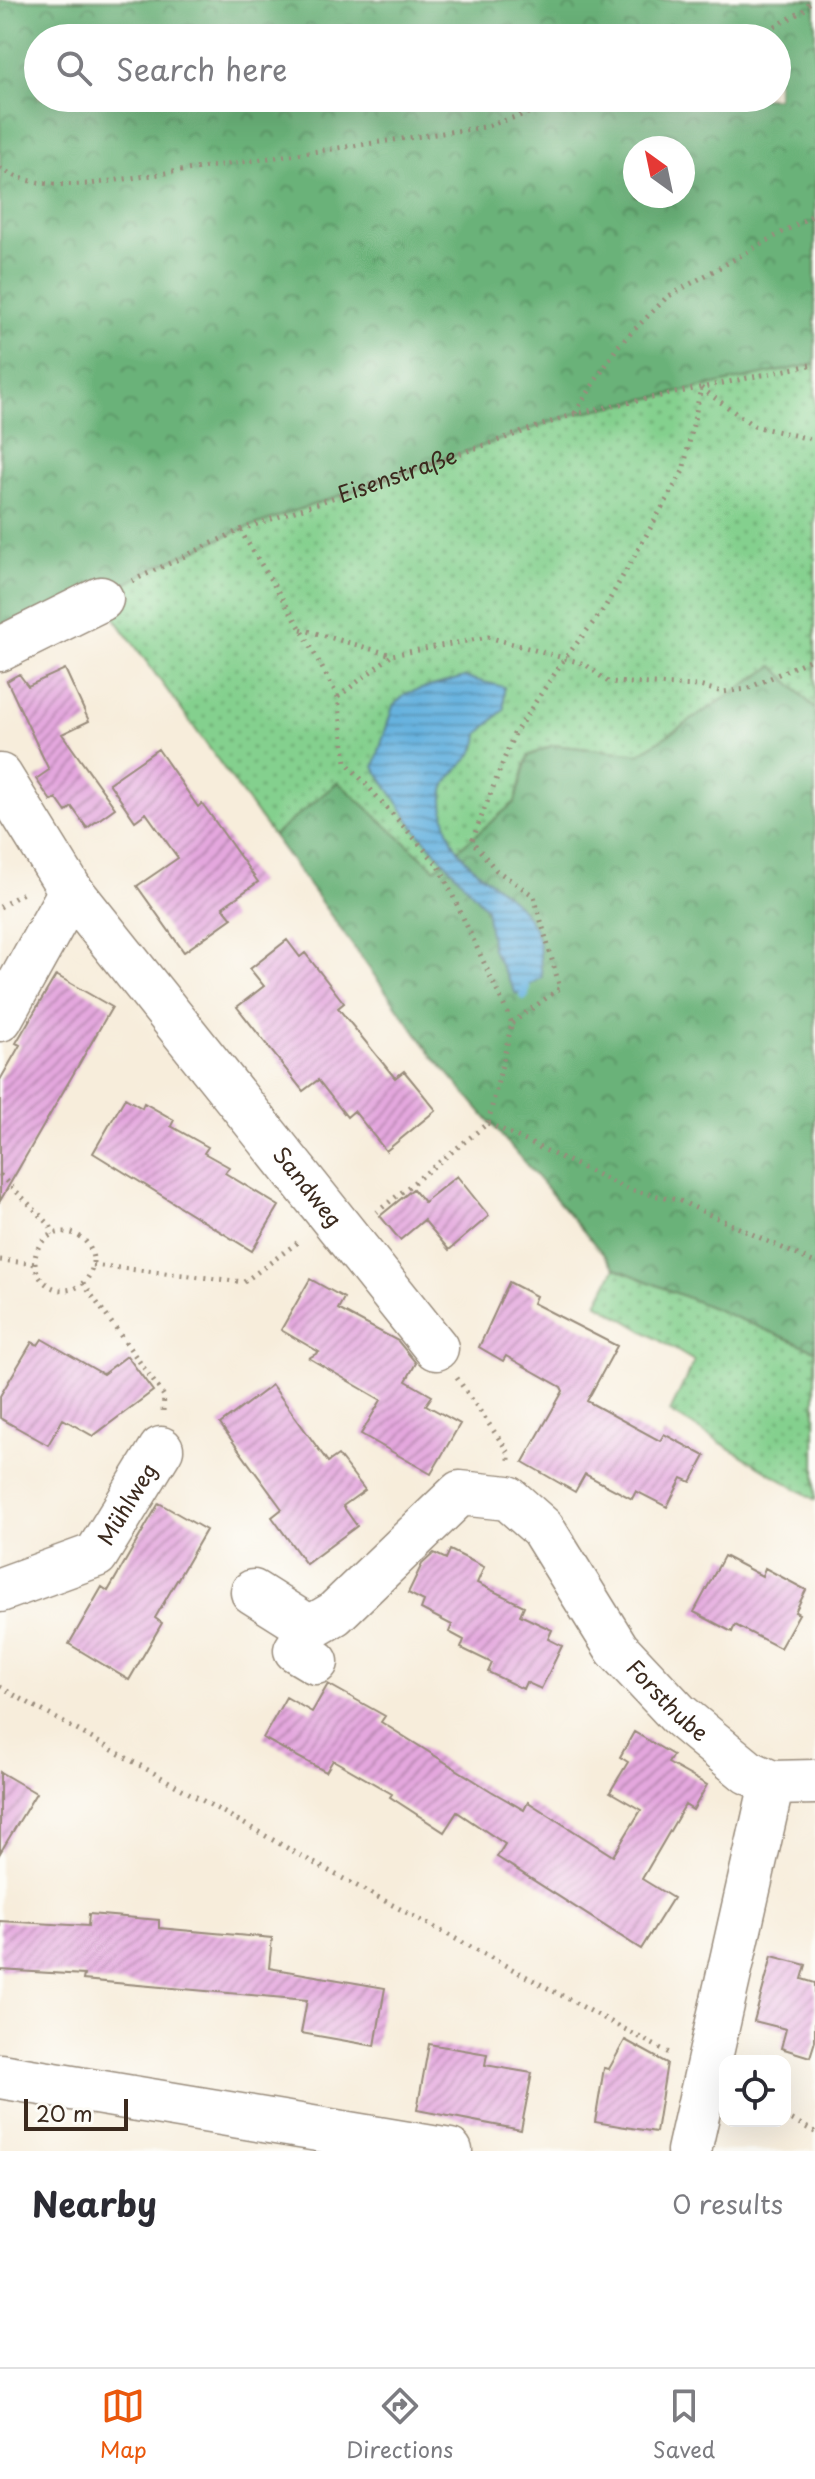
<!DOCTYPE html>
<html lang="en">
<head>
<meta charset="utf-8">
<style>
  :root { --surface:#fff; --page:#f7f7f7; --text:#2b2b33; --muted:#7c7c81; --line:#e1e1e2; --accent:#ea580c }
  body { margin:0; font-family:"Playpen Sans",sans-serif; background:var(--page); color:var(--text) }
  .controls { position:absolute; right:24px; bottom:24px; display:grid; overflow:hidden; border-radius:16px; box-shadow:0 8px 32px #0002 }
  .controls button { width:72px; height:72px; display:grid; place-items:center; padding:0; border:0; border-bottom:2px solid var(--line); background:var(--surface); color:var(--text); font:40px sans-serif }
  .compass { position:absolute; left:623px; top:136px; width:72px; height:72px; border-radius:50%; background:var(--surface); box-shadow:0 8px 32px #0002; rotate:327deg }
  .scale { position:absolute; left:24px; bottom:20px; width:104px; box-sizing:border-box; padding-left:8px; border:4px solid #3b2a1e; border-top:0; font-size:22px; line-height:28px; white-space:nowrap; color:#3b2a1e; -webkit-text-stroke:6px #fdfcf7; paint-order:stroke }
  .list { margin:0; padding:0; list-style:none }
  h2 { display:flex; justify-content:space-between; align-items:center; height:104px; margin:0; padding:0 32px; font-size:34px }
  h2 small { font-size:26px; font-weight:400; color:var(--muted) }
  .icon { flex:none; width:44px; height:44px; fill:none; stroke:currentColor; stroke-width:2; stroke-linecap:round; stroke-linejoin:round }
  .map { position:relative; flex:none; width:815px; height:2151px; overflow:hidden }
  .search { position:absolute; background:var(--surface); box-shadow:0 8px 32px #0002; left:24px; right:24px; top:24px; height:88px; display:flex; align-items:center; gap:20px; box-sizing:border-box; padding:0 28px; border-radius:44px; color:var(--muted); font-size:30px }
  .sheet { height:216px; background:var(--surface) }
  nav { display:flex; justify-content:space-around; align-items:center; box-sizing:border-box; height:112px; border-top:2px solid var(--line); background:var(--surface); font-size:22px; color:var(--muted) }
  nav a { display:grid; justify-items:center; gap:4px }
  nav .on { color:var(--accent) }
  .map>svg:first-child { display:block }
  .grass { fill:url(#grass-dots); stroke:#607d56; stroke-width:2 }
  .forest { fill:url(#forest-crowns); stroke:#536e4c; stroke-width:2; fill-rule:evenodd }
  .water { fill:url(#water-rules); stroke:#506e7e; stroke-width:2 }
  .lines { fill:none; stroke-linecap:round; stroke-linejoin:round }
  .stream { stroke:#66b2df; stroke-width:10 }
  .building { fill:url(#building-hatch) }
  .minor-casing { stroke:#998c7c; stroke-width:47 }
  .path { stroke:#998c7c; stroke-width:5; stroke-dasharray:2 6; stroke-linecap:butt }
  .minor { stroke:#fff; stroke-width:44 }
  .labels { text-anchor:middle; stroke-width:6; stroke-linejoin:round; paint-order:stroke }
  .street-label { font-size:22px; fill:#3b2a1e; stroke:#fdfcf7 }
</style>
</head>
<body>
<div class="map">
<svg width="815" height="2151" viewBox="0 0 815 2151">
  <defs>
    <pattern id="grass-dots" width="8" height="8" patternUnits="userSpaceOnUse" patternTransform="scale(2)"><rect width="8" height="8" fill="#84d08e"/><path d="M2 2h.1M6 6h.1" fill="none" stroke="#6da973" stroke-width="1.8" stroke-linecap="round"/></pattern>
    <pattern id="forest-crowns" width="20" height="18" patternUnits="userSpaceOnUse" patternTransform="scale(2)"><rect width="20" height="18" fill="#6bb279"/><path d="M2 6a3 3 0 1 1 6 0M12 15a3 3 0 1 1 6 0" fill="none" stroke="#599163"/></pattern>
    <pattern id="water-rules" width="6" height="5" patternUnits="userSpaceOnUse" patternTransform="scale(2)"><rect width="6" height="5" fill="#66b2df"/><path d="M0 2.5h6" fill="none" stroke="#5591b4"/></pattern>
    <pattern id="building-hatch" width="6" height="6" patternUnits="userSpaceOnUse" patternTransform="scale(2)"><rect width="6" height="6" fill="#e4a7de"/><path d="M-1 1l2-2M0 6l6-6M5 7l2-2" fill="none" stroke="#ba88b3"/></pattern>
  </defs>
  <rect width="100%" height="100%" fill="#fdfcf7"/>
  <filter id="ink" filterUnits="userSpaceOnUse"><feTurbulence type="fractalNoise" baseFrequency=".0125" numOctaves="2"/><feDisplacementMap in="SourceGraphic" scale="16" xChannelSelector="R" yChannelSelector="G"/><feConvolveMatrix kernelMatrix="1 2 1 2 8 2 1 2 1" color-interpolation-filters="sRGB"/></filter>
  <filter id="wash" filterUnits="userSpaceOnUse"><feTurbulence type="fractalNoise" baseFrequency=".006" numOctaves="4" result="noise"/><feDisplacementMap in="SourceGraphic" scale="32" xChannelSelector="R" yChannelSelector="G"/><feGaussianBlur stdDeviation="1.8" result="paint"/><feColorMatrix in="noise" values="0 0 0 0 0 0 0 0 0 0 0 0 0 0 0 0 0 1.4 0 .05"/><feComposite in="paint" operator="in"/></filter>
  <g filter="url(#wash)">
    <rect width="100%" height="100%" fill="#f7eddb"/>
    <path class="grass" d="M 815,364 L 815,709 L 773,666 L 639,754 L 553,745 L 528,756 L 515,802 L 435,869 L 338,783 L 273,836 L 101,599 L 153,568 L 240,530 L 574,414 Z
      M 615,1268 L 815,1350 L 815,1500 L 670,1412 L 694,1361 L 597,1303 Z"/>
    <path class="forest" d="M 0,0 L 815,0 L 815,364 L 574,414 L 240,530 L 153,568 L 101,599 L 0,641 ZM 38,38 L 777,38 L 777,98 L 38,98 ZM 635,148 L 683,148 L 683,196 L 635,196 Z
      M 774,666 L 815,709 L 815,1350 L 615,1268 L 433,1056 L 273,836 L 338,782 L 435,869 L 515,802 L 528,756 L 553,745 L 639,754 Z"/>
    <path class="water" d="M 464,677 L 504,687 L 504,709 L 479,734 C 478,764 442,770 443,800 C 446,880 515,877 537,935 C 541,947 540,964 542,977 L 516,994 L 492,949 L 486,908 L 416,830 L 374,767 L 393,706 L 407,693 Z"/>
    <g class="lines">
      <path class="stream" d="M 524,995 L 525,988"/>
    </g>
    <g id="blocks">
      <path class="building" d="M 65,669 L 89,721 L 62,734 L 115,808 L 87,828 L 72,807 L 66,812 L 56,798 L 51,801 L 36,779 L 49,770 L 7,681 L 19,674 L 28,686 Z
        M 158,749 L 198,807 L 202,803 L 258,882 L 223,907 L 232,918 L 184,952 L 137,886 L 178,858 L 146,813 L 135,821 L 109,783 Z
        M 287,940 L 300,957 L 305,953 L 344,1003 L 338,1008 L 395,1078 L 404,1071 L 436,1110 L 386,1151 L 354,1111 L 347,1117 L 318,1080 L 303,1091 L 237,1007 L 264,986 L 250,969 Z
        M 56,975 L 112,1007 L 0,1201 L 0,1080 L 20,1045 L 16,1043 Z
        M 125,1098 L 142,1108 L 144,1103 L 174,1120 L 171,1126 L 208,1147 L 204,1153 L 229,1167 L 225,1173 L 279,1206 L 252,1251 L 93,1153 Z
        M 457,1176 L 489,1216 L 449,1250 L 424,1220 L 400,1240 L 380,1216 L 413,1189 L 424,1202 Z
        M 310,1279 L 344,1298 L 338,1309 L 398,1341 L 416,1363 L 406,1381 L 432,1396 L 426,1405 L 460,1424 L 431,1474 L 361,1434 L 381,1400 L 309,1358 L 319,1352 L 281,1330 Z
        M 509,1282 L 536,1296 L 533,1303 L 617,1346 L 587,1401 L 660,1441 L 664,1434 L 705,1456 L 691,1482 L 682,1478 L 667,1507 L 636,1491 L 632,1499 L 585,1474 L 575,1492 L 523,1462 L 563,1391 L 561,1387 L 506,1356 L 503,1361 L 479,1347 Z
        M 42,1339 L 103,1374 L 127,1356 L 153,1391 L 93,1436 L 63,1419 L 48,1445 L 0,1418 L 0,1396 L 32,1342 L 38,1345 Z
        M 272,1385 L 328,1462 L 338,1455 L 365,1490 L 343,1506 L 357,1526 L 306,1564 L 272,1517 L 282,1509 L 220,1424 Z
        M 159,1503 L 206,1530 L 155,1618 L 162,1623 L 129,1680 L 69,1644 L 102,1587 L 108,1591 Z
        M 450,1550 L 484,1567 L 477,1583 L 524,1606 L 520,1615 L 552,1630 L 548,1639 L 562,1646 L 541,1689 L 526,1682 L 523,1689 L 488,1672 L 492,1663 L 461,1648 L 464,1640 L 449,1632 L 452,1625 L 421,1609 L 424,1601 L 408,1593 L 422,1564 L 434,1553 L 446,1559 Z
        M 724,1556 L 762,1576 L 765,1568 L 806,1590 L 795,1612 L 799,1614 L 780,1648 L 735,1625 L 732,1632 L 694,1612 Z
        M 328,1684 L 385,1716 L 381,1722 L 491,1791 L 524,1810 L 528,1802 L 613,1856 L 641,1810 L 610,1792 L 628,1762 L 620,1757 L 634,1732 L 673,1755 L 668,1763 L 707,1785 L 693,1810 L 685,1805 L 642,1879 L 673,1898 L 641,1949 L 497,1857 L 505,1844 L 457,1812 L 444,1832 L 390,1797 L 392,1794 L 333,1760 L 326,1772 L 263,1738 L 286,1697 L 312,1712 Z
        M 0,1772 L 36,1793 L 0,1853 Z
        M 89,1914 L 159,1920 L 159,1928 L 272,1938 L 269,1968 L 385,1988 L 375,2046 L 301,2033 L 307,2000 L 83,1980 L 84,1975 L 0,1970 L 0,1921 L 88,1926 Z
        M 772,1956 L 806,1965 L 802,1979 L 815,1983 L 815,2041 L 810,2057 L 781,2048 L 786,2029 L 754,2021 Z
        M 625,2040 L 667,2063 L 656,2132 L 595,2122 L 604,2068 L 609,2069 Z
        M 429,2044 L 487,2054 L 485,2065 L 532,2073 L 521,2130 L 417,2110 Z"/>
    </g>
  </g>
  <g filter="url(#ink)">
    <use href="#blocks" fill-opacity="0" stroke="#998c7c" stroke-width="2"/>
    <g class="lines">
      <defs>
        <g id="minor">
          <path d="M 0,649 L 101,599"/>
          <path id="s2" d="M 0,776 L 71,891 L 436,1348"/>
          <path d="M 0,1019 L 71,891"/>
          <path id="s3" d="M 0,1590 L 96,1555 L 161,1449"/>
          <path d="M 253,1592 L 310,1628"/>
          <path id="s4" d="M 316,1662 L 296,1650 L 310,1628 L 334,1614 L 460,1493 L 508,1498 L 542,1528 L 617,1649 L 678,1714 L 748,1772 L 772,1783 L 815,1782"/>
          <path d="M 0,2076 L 450,2151"/>
          <path d="M 689,2151 L 772,1783"/>
        </g>
      </defs>
      <use href="#minor" class="minor-casing"/>
      <g class="path">
        <path d="M 754,38 L 803,11 L 811,0"/>
        <path d="M 0,168 C 29,186 56,185 90,184 L 484,127 L 575,98"/>
        <path d="M 575,413 L 618,346 L 667,297 L 815,214"/>
        <path d="M 240,530 L 301,629 L 338,697 L 346,762 L 439,866 L 512,1023 L 488,1123 L 377,1212"/>
        <path id="s1" d="M 132,581 L 240,530 L 574,414 L 815,364"/>
        <path d="M 301,629 L 392,655 L 488,637 L 585,664 L 608,682 L 699,686 L 723,692 L 747,689 L 815,657"/>
        <path d="M 338,697 L 391,656"/>
        <path d="M 0,907 L 23,893"/>
        <path d="M 512,1023 L 560,988 L 534,896 L 496,870 L 472,841 L 514,734 L 565,658 L 604,609 L 683,471 L 701,388 L 754,426 L 815,440"/>
        <path d="M 488,1123 L 629,1190 L 678,1200 L 815,1263"/>
        <path d="M 0,1175 L 50,1225 L 54,1234"/>
        <circle cx="64" cy="1261" r="29"/>
        <path d="M 0,1260 L 36,1264"/>
        <path d="M 93,1265 L 244,1282 L 301,1240"/>
        <path d="M 83,1283 L 164,1396 L 163,1412"/>
        <path d="M 457,1378 L 509,1453 L 509,1460"/>
        <path d="M 0,1687 L 314,1863 L 671,2054"/>
        <path d="M 785,2116 L 815,2132"/>
      </g>
      <use href="#minor" class="minor"/>
    </g>
  </g>
  <g class="labels">
    <g class="street-label">
      <text dy="8" stroke="none"><textPath href="#s1" startOffset="286">Eisenstraße</textPath></text>
      <text dy="8" stroke="none"><textPath href="#s2" startOffset="514">Sandweg</textPath></text>
      <text dy="8" stroke="none"><textPath href="#s3" startOffset="162">Mühlweg</textPath></text>
      <text dy="8" stroke="none"><textPath href="#s4" startOffset="560">Forsthube</textPath></text>
    </g>
  </g>
</svg>
<div class="controls">
<button><svg class="icon" aria-label="locate" viewBox="0 0 24 24"><circle cx="12" cy="12" r="6"/><path d="M12 2v4M12 18v4M2 12h4M18 12h4"/></svg></button>
</div>
<svg class="compass" viewBox="-18 -18 36 36"><path d="M0-13l5 13h-10z" fill="#e53935"/><path d="M0 13l5-13h-10z" fill="#7c7c81"/></svg>
<div class="scale">20 m</div>
<div class="search"><svg class="icon" aria-label="search" viewBox="0 0 24 24"><circle cx="10" cy="10" r="6"/><path d="M15 15l6 6"/></svg>Search here</div>
</div>
<section class="sheet">
<h2>Nearby<small>0 results</small></h2>
<ul class="list">
</ul>
</section>
<nav>
<a class="on"><svg class="icon" aria-label="map" viewBox="0 0 24 24"><path d="M3 6l6-2 6 2 6-2v14l-6 2-6-2-6 2zM9 4v14M15 6v14"/></svg>Map</a>
<a><svg class="icon" aria-label="directions" viewBox="0 0 24 24"><path d="M12 3l9 9-9 9-9-9zM9 14v-3h6M13 9l2 2-2 2"/></svg>Directions</a>
<a><svg class="icon" aria-label="saved" viewBox="0 0 24 24"><path d="M7 4h10v16l-5-4-5 4z"/></svg>Saved</a>
</nav>
</body>
</html>
